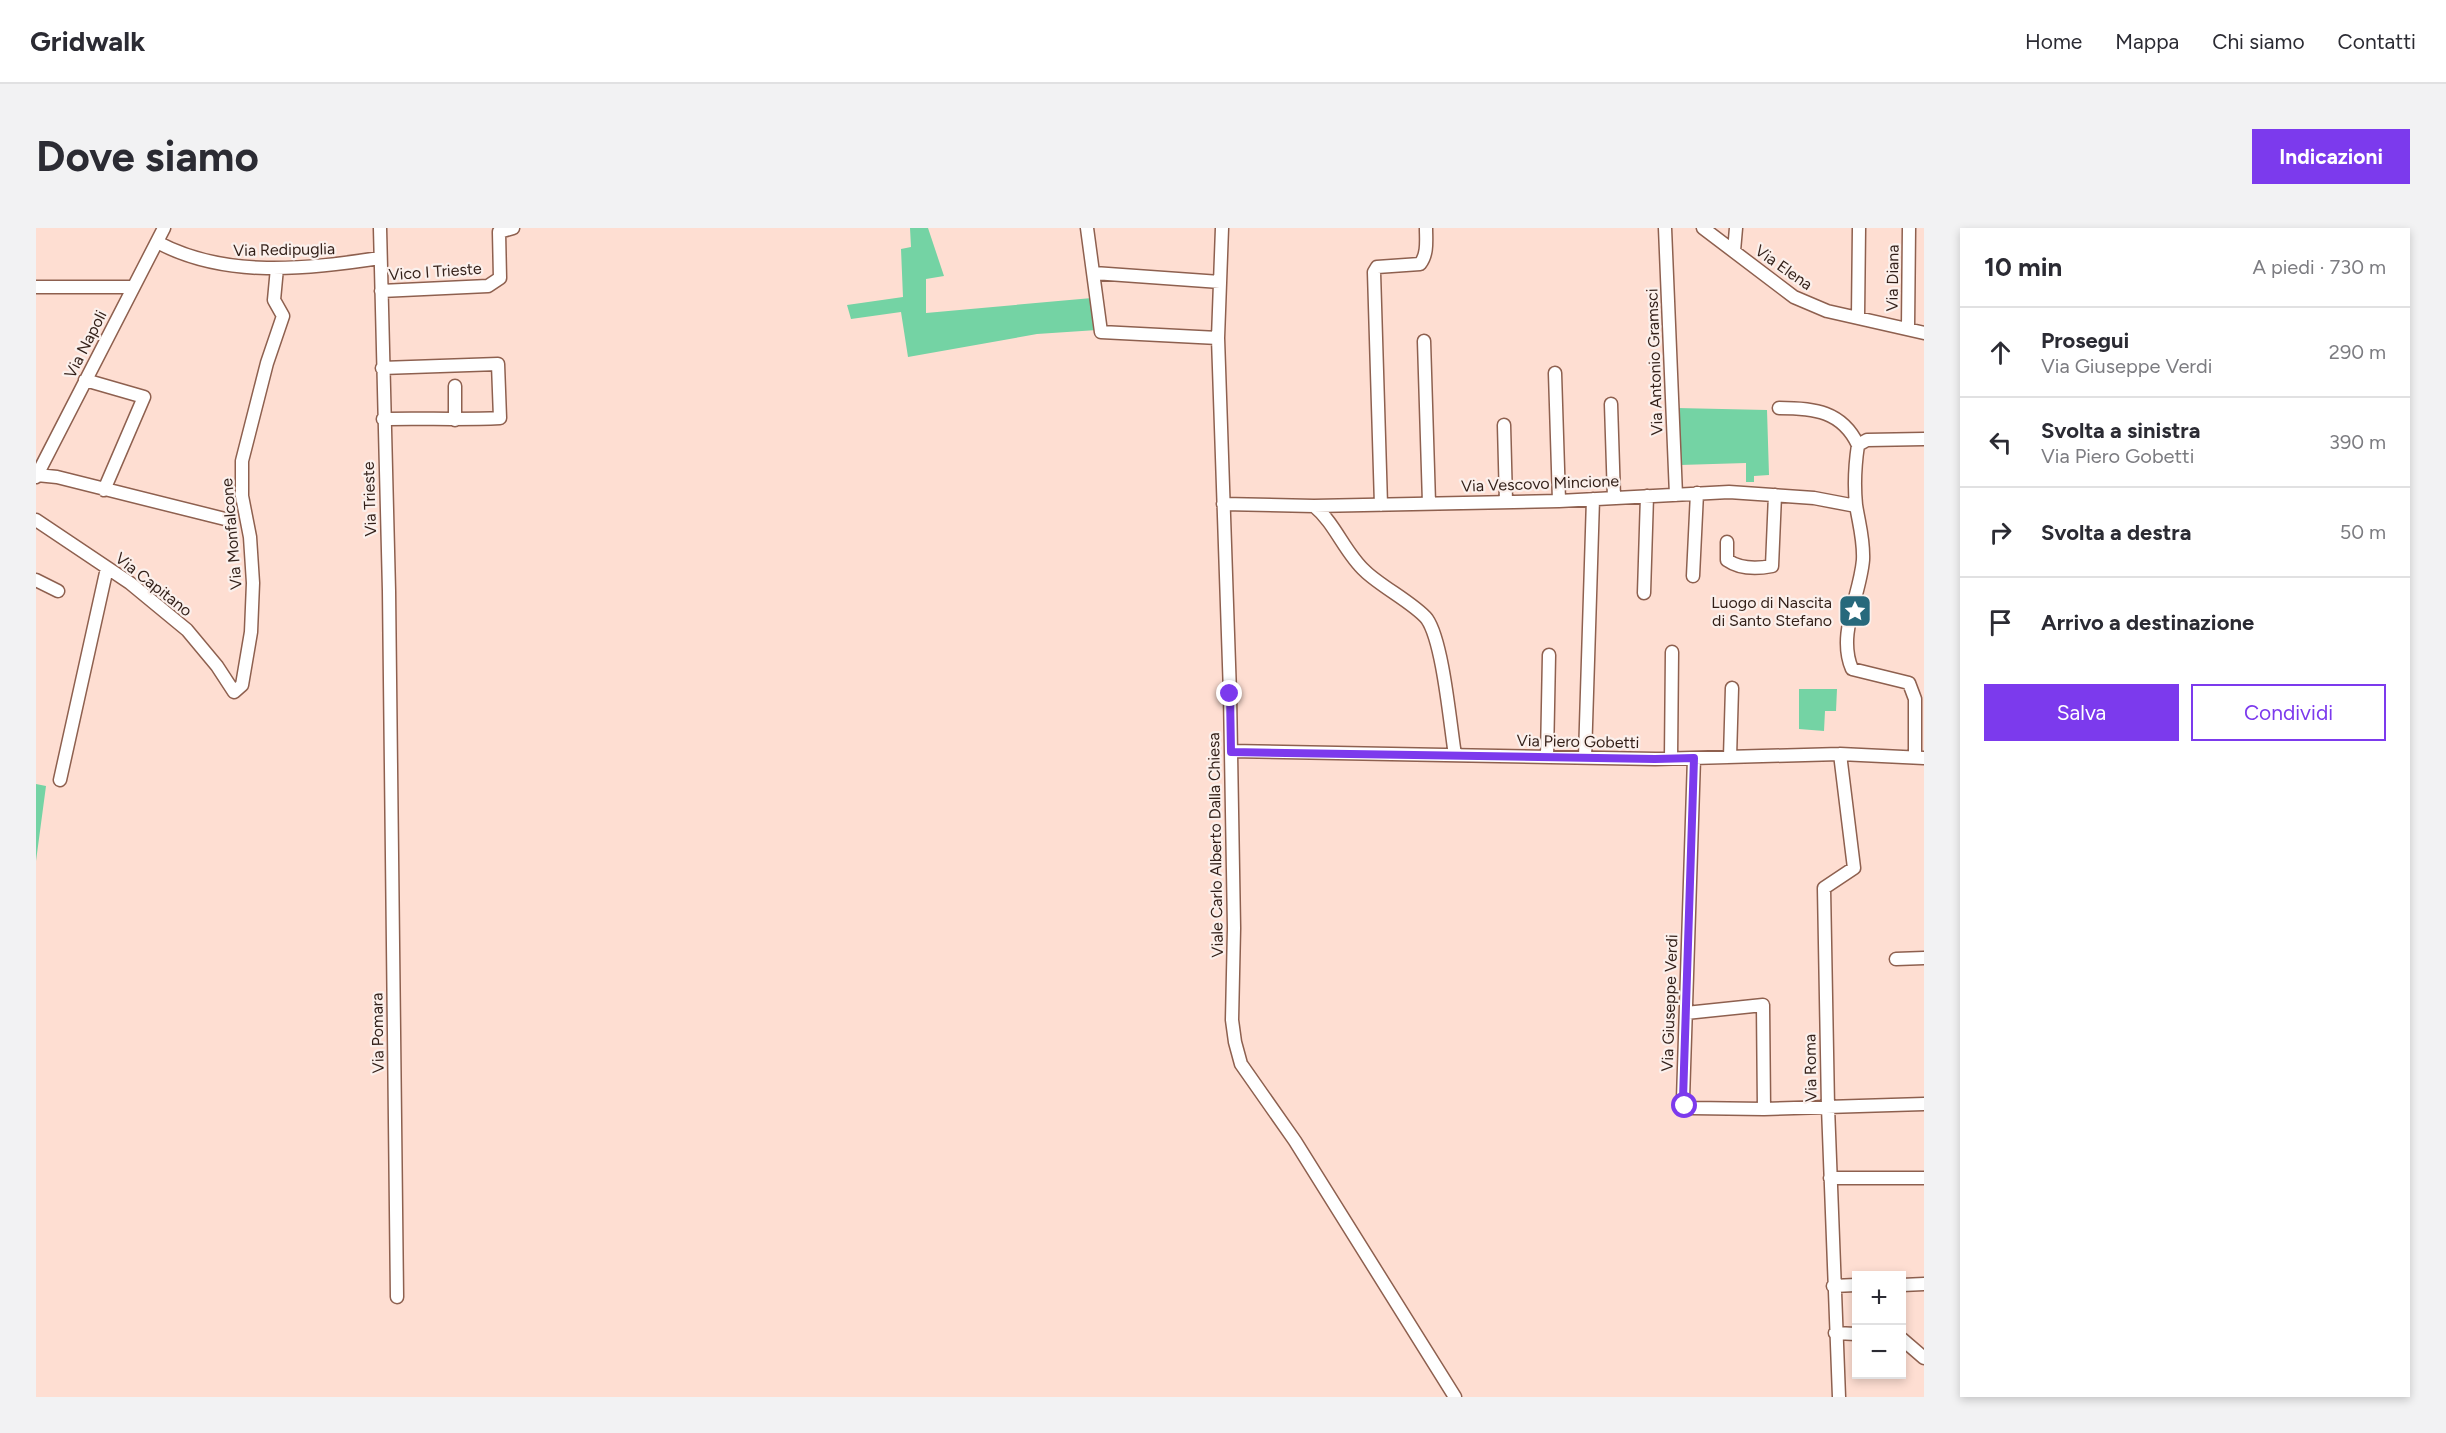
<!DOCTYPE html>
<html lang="it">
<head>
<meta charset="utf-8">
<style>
  :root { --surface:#fff; --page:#f2f2f3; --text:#2b2b33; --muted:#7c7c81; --line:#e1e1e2; --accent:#7c3aed }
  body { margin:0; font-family:Figtree,sans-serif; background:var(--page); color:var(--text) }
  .controls { position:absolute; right:18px; bottom:18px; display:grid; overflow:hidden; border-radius:0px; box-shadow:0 3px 9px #0003 }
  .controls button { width:54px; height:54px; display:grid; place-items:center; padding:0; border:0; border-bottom:2px solid var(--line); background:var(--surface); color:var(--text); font:30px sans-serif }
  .stop { position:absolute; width:18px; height:18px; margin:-14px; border:4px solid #7c3aed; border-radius:50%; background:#fff }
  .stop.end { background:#7c3aed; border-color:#fff; box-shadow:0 2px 6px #0008 }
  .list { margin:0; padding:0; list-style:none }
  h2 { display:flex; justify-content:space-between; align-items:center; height:78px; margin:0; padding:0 24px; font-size:26px }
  h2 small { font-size:20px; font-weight:400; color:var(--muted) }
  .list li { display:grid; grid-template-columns:39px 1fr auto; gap:18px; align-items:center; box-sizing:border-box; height:90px; padding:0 24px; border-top:2px solid var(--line) }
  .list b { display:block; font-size:22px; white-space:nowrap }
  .list p { margin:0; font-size:20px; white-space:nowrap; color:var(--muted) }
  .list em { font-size:20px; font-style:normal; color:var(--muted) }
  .actions { display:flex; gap:12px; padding:18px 24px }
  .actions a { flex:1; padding:14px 0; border:2px solid var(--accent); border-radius:0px; text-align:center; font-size:21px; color:var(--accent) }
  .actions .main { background:var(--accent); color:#fff }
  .icon { flex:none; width:33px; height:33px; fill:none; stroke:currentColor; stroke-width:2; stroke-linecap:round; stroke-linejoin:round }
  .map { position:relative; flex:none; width:1888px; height:1169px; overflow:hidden; border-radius:0px }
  header { display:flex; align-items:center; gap:36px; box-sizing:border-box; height:84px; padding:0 30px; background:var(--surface); border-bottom:2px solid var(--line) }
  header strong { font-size:28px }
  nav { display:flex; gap:33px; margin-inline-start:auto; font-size:21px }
  .intro { display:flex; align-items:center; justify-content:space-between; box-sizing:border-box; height:144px; padding:0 36px }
  h1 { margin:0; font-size:42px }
  .button { padding:15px 27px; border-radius:0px; background:var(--accent); color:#fff; font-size:21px; font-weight:700 }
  main { display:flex; gap:36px; padding:0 36px }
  aside { flex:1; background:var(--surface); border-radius:0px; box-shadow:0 3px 9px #0003 }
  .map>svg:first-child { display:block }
  .green { fill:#74d3a4 }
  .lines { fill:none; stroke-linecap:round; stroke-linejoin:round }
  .minor-casing { stroke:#8e604f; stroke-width:15 }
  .minor { stroke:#fff; stroke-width:12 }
  .route { stroke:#7c3aed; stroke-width:8 }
  .labels { text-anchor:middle; stroke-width:4.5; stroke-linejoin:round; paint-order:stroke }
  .street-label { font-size:16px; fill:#321f18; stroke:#fbf0ec }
  .poi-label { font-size:16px; fill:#321f18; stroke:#fbf0ec; text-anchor:end }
</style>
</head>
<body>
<header>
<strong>Gridwalk</strong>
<nav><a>Home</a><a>Mappa</a><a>Chi siamo</a><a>Contatti</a></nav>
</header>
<div class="intro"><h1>Dove siamo</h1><a class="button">Indicazioni</a></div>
<main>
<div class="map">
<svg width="1888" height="1169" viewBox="0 0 1888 1169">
  <rect width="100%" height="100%" fill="#feded2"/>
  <path class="green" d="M 874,0 L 892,0 L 908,48 L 890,51 L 890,85 L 1056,70 L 1061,102 L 1001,106 L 872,129 L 865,84 L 815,91 L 811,77 L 867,69 L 865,21 L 875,19 Z
    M 1641,180 L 1731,182 L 1733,247 L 1718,248 L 1718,254 L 1710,254 L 1710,235 L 1644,237 Z
    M 1763,461 L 1801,461 L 1800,483 L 1789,483 L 1788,503 L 1763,501 Z
    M 0,556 L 10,558 L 0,633 Z"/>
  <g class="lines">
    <defs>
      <path id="minor" d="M 344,0 L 353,363 L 361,1069
        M 1051,0 L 1065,104 L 1182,110
        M 1186,0 L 1182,110 L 1194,466 L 1198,700 L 1196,792 L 1199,814 L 1205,836 L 1259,913 L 1419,1169
        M 1629,0 L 1640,267
        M 1667,0 L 1758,69 L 1791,83 L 1888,105
        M 121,14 C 190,51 270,41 344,30
        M 1698,23 L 1700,0
        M 1058,45 L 1184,54
        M 0,59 L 97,59
        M 345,63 L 452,58 L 464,50 L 463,4 L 477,0
        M 1822,89 L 1823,0
        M 1872,100 L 1873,0
        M 1388,113 L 1393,275
        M 346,140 L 462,136 L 464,190 C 425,192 387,190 347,191
        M 1519,145 L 1523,273
        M 49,152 L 108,169 L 68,262
        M 419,158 L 419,192
        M 1575,176 L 1578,270
        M 1743,180 C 1778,180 1806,183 1822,217
        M 1468,197 L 1470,274
        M 1,247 L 21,249 L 189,291
        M 0,249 L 128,0
        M 1187,276 L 1278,278 L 1523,273 L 1693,264 L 1778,270 L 1820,278
        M 1345,277 L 1338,44 L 1341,39 L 1384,36 C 1392,26 1390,12 1390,0
        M 1278,278 C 1299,295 1309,325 1329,343 C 1344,358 1379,376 1391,391 C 1407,414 1414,496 1419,527
        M 0,292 L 94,355 L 151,402 L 181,438 L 198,464 L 206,457 L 215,404 L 217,355 L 214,309 L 206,268 L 206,233 L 231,135 L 247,88 L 238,72 L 241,40
        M 1691,314 L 1691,332 C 1704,341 1721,341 1736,338 L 1739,267
        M 1657,348 L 1661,265
        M 0,352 L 22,363
        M 1608,365 L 1611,268
        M 1195,523 L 1619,531 L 1804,526 L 1888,530
        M 1511,529 L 1513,427
        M 1549,529 L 1557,271
        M 1694,529 L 1696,460
        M 1879,529 L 1879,471 L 1873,455 L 1816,441 C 1801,406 1824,368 1827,332 C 1828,312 1823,296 1820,277 C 1818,257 1819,237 1822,217 L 1831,212 L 1888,211
        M 1635,530 L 1636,424
        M 1658,530 L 1647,871 L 1649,878 L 1656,880 L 1728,881 L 1888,876
        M 24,552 L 71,340
        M 1860,731 L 1888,730
        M 1650,785 L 1727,777 L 1728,881
        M 1794,950 L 1888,950
        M 1866,1057 L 1888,1056
        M 1797,1058 L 1820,1057
        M 1799,1105 L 1820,1106
        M 1866,1111 L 1888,1130
        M 1803,1169 L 1792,879 L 1788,660 L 1818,640 L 1804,526"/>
    </defs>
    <use href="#minor" class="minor-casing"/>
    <use href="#minor" class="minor"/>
  </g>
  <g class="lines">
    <path class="route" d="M 1194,466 L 1195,524 L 1619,531 L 1658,530 L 1647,871 L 1649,878"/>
  </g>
  <defs>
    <symbol id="sight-square" viewBox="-11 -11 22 22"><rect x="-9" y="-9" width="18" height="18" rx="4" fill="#27697c" stroke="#fbf0ec"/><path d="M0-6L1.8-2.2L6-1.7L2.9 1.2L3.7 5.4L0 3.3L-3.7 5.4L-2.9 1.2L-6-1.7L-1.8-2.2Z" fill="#fff"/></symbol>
  </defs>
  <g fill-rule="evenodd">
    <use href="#sight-square" x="1800" y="364" width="38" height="38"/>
  </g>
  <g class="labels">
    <g class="street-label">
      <text transform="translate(248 21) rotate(-1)" y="6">Via Redipuglia</text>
      <text transform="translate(1748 39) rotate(35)" y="6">Via Elena</text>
      <text transform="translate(399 43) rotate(-4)" y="6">Vico I Trieste</text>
      <text transform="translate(1856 50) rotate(-89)" y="6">Via Diana</text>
      <text transform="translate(49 116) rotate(-63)" y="6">Via Napoli</text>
      <text transform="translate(1618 134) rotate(-92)" y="6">Via Antonio Gramsci</text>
      <text transform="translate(1504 255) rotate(-2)" y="6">Via Vescovo Mincione</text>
      <text transform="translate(333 271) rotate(-92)" y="6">Via Trieste</text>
      <text transform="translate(195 306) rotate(-95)" y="6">Via Monfalcone</text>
      <text transform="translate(118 356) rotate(38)" y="6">Via Capitano</text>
      <text transform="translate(1542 513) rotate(1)" y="6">Via Piero Gobetti</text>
      <text transform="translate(1179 617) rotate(-91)" y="6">Viale Carlo Alberto Dalla Chiesa</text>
      <text transform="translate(1633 775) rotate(-88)" y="6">Via Giuseppe Verdi</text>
      <text transform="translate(341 805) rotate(-91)" y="6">Via Pomara</text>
      <text transform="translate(1774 840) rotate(-91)" y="6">Via Roma</text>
    </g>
    <g class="poi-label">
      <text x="1796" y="380">Luogo di Nascita<tspan x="1796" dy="18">di Santo Stefano</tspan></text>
    </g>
  </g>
</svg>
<div class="controls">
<button>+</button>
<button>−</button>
</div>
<div class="stop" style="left:1649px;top:878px"></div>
<div class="stop end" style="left:1194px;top:466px"></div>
</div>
<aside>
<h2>10 min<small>A piedi · 730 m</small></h2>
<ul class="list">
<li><svg class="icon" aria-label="ahead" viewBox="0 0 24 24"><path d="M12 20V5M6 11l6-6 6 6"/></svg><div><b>Prosegui</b><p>Via Giuseppe Verdi</p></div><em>290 m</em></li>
<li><svg class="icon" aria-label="left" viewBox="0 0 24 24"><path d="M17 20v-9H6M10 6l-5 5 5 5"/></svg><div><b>Svolta a sinistra</b><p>Via Piero Gobetti</p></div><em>390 m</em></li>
<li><svg class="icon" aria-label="right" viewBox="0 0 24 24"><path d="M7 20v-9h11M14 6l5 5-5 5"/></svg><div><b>Svolta a destra</b></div><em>50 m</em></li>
<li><svg class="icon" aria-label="arrive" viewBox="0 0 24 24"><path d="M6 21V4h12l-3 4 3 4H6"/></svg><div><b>Arrivo a destinazione</b></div></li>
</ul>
<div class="actions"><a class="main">Salva</a><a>Condividi</a></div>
</aside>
</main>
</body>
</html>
